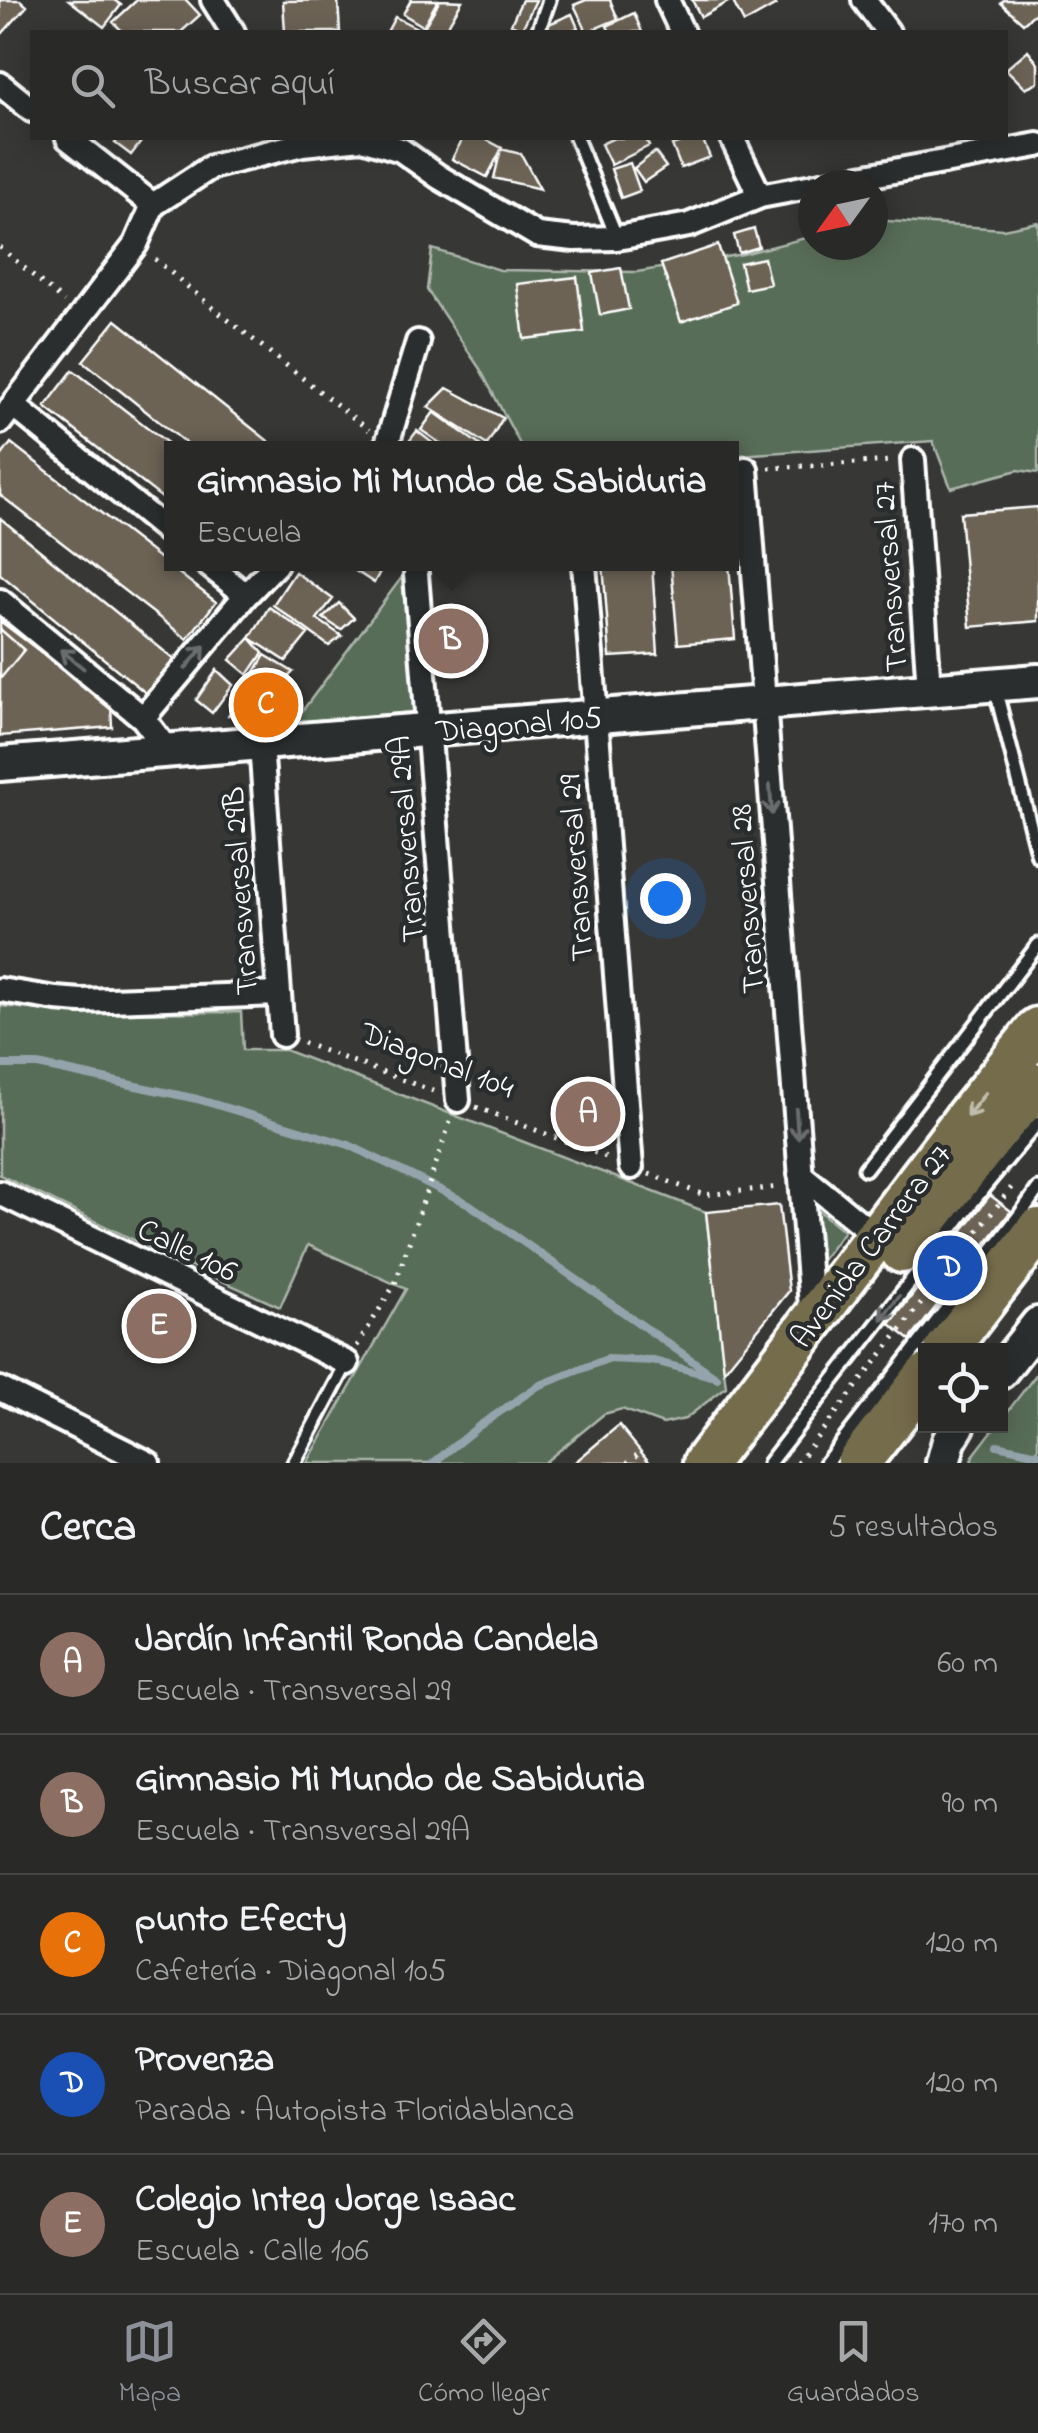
<!DOCTYPE html>
<html lang="es">
<head>
<meta charset="utf-8">
<style>
  :root { --surface:#292a28; --page:#313230; --text:#f1f3f6; --muted:#a5a7a8; --line:#454645; --accent:#8c9099 }
  body { margin:0; font-family:"Indie Flower",sans-serif; background:var(--page); color:var(--text) }
  .controls { position:absolute; right:30px; bottom:30px; display:grid; overflow:hidden; border-radius:0px; box-shadow:0 5px 25px #0003 }
  .controls button { width:90px; height:90px; display:grid; place-items:center; padding:0; border:0; border-bottom:2px solid var(--line); background:var(--surface); color:var(--text); font:50px sans-serif }
  .compass { position:absolute; left:798px; top:170px; width:90px; height:90px; border-radius:50%; background:var(--surface); box-shadow:0 5px 25px #0003; rotate:237deg }
  .you { position:absolute; left:665px; top:898px; width:35px; height:35px; margin:-25px; border:8px solid #fff; border-radius:50%; background:#1a73e8; box-shadow:0 0 0 15px #1a73e833 }
  .badge { display:grid; place-items:center; width:65px; height:65px; border-radius:50%; background:var(--accent); color:#fff; font-size:32px; font-weight:700 }
  .pin { position:absolute; translate:-50% -50%; border:5px solid #fff; box-shadow:0 2px 10px #0006 }
  .popup { position:absolute; left:164px; top:441px; width:575px; height:130px; box-sizing:border-box; display:grid; place-content:center; border-radius:0px; background:var(--surface); filter:drop-shadow(0 2px 8px #0005); font-size:32px; white-space:nowrap; color:var(--muted) }
  .popup b { font-size:38px; color:var(--text) }
  .popup::after { content:''; position:absolute; left:50%; top:100%; margin-left:-20px; border:20px solid transparent; border-top-color:var(--surface) }
  .list { margin:0; padding:0; list-style:none }
  h2 { display:flex; justify-content:space-between; align-items:center; height:130px; margin:0; padding:0 40px; font-size:42px }
  h2 small { font-size:32px; font-weight:400; color:var(--muted) }
  .list li { display:grid; grid-template-columns:65px 1fr auto; gap:30px; align-items:center; box-sizing:border-box; height:140px; padding:0 40px; border-top:2px solid var(--line) }
  .list b { display:block; font-size:38px; white-space:nowrap }
  .list p { margin:0; font-size:32px; white-space:nowrap; color:var(--muted) }
  .list em { font-size:32px; font-style:normal; color:var(--muted) }
  .icon { flex:none; width:55px; height:55px; fill:none; stroke:currentColor; stroke-width:2; stroke-linecap:round; stroke-linejoin:round }
  .map { position:relative; flex:none; width:1038px; height:1463px; overflow:hidden }
  .search { position:absolute; background:var(--surface); box-shadow:0 5px 25px #0003; left:30px; right:30px; top:30px; height:110px; display:flex; align-items:center; gap:25px; box-sizing:border-box; padding:0 35px; border-radius:0px; color:var(--muted); font-size:38px }
  .sheet { height:830px; background:var(--surface) }
  nav { display:flex; justify-content:space-around; align-items:center; box-sizing:border-box; height:140px; border-top:2px solid var(--line); background:var(--surface); font-size:28px; color:var(--muted) }
  nav a { display:grid; justify-items:center; gap:5px }
  nav .on { color:var(--accent) }
  .map>svg:first-child { display:block }
  .green { fill:#586d58; stroke:#acb6ac; stroke-width:2.5 }
  .lines { fill:none; stroke-linecap:round; stroke-linejoin:round }
  .stream { stroke:#95a4ac; stroke-width:8 }
  .building { fill:#6c6454; stroke:#fff; stroke-width:2.5 }
  .lane-casing { stroke:#fff; stroke-width:19 }
  .street-casing { stroke:#fff; stroke-width:30 }
  .secondary-casing { stroke:#fff; stroke-width:40 }
  .highway-casing { stroke:#fff; stroke-width:50 }
  .path { stroke:#fff; stroke-width:5; stroke-dasharray:2.5 8; stroke-linecap:butt }
  .lane { stroke:#2a2d2e; stroke-width:11 }
  .street { stroke:#2a2d2e; stroke-width:22 }
  .secondary { stroke:#2a2d2e; stroke-width:32 }
  .highway { stroke:#746c4b; stroke-width:42 }
  .oneway { stroke:#6a6c6d }
  .oneway2 { stroke:#c0bdae }
  .labels { text-anchor:middle; stroke-width:9; stroke-linejoin:round; paint-order:stroke }
  .street-label { font-size:32px; fill:#fff; stroke:#2a2d2e }
</style>
</head>
<body>
<div class="map">
<svg width="1038" height="1463" viewBox="0 0 1038 1463">
  <rect width="100%" height="100%" fill="#373836"/>
  <filter id="ink" filterUnits="userSpaceOnUse"><feTurbulence type="fractalNoise" baseFrequency=".01" numOctaves="2"/><feDisplacementMap in="SourceGraphic" scale="20" xChannelSelector="R" yChannelSelector="G"/><feConvolveMatrix kernelMatrix="1 2 1 2 8 2 1 2 1" color-interpolation-filters="sRGB"/></filter>
  <g filter="url(#ink)">
    <path class="green" d="M 873,220 L 1003,229 L 1038,222 L 1038,473 L 1018,470 L 951,488 L 933,441 L 739,455 L 731,455 L 731,448 L 522,448 L 480,369 L 427,290 L 432,249 L 500,270 L 637,272 L 743,254 L 813,236 L 813,245 L 873,245 Z
      M 402,577 L 414,712 L 294,722 Z
      M 0,1006 L 77,1013 L 241,1012 L 243,1050 L 285,1050 L 706,1212 L 726,1387 L 685,1419 L 663,1424 L 622,1409 L 604,1414 L 544,1463 L 307,1463 L 406,1289 L 308,1245 L 280,1307 L 169,1257 L 0,1175 Z
      M 814,1207 L 844,1231 L 820,1263 Z
      M 1038,1372 L 1038,1463 L 971,1463 L 973,1456 L 996,1426 L 1000,1426 L 1001,1420 Z"/>
    <g class="lines">
      <path class="stream" d="M 0,1065 L 38,1065 L 197,1099 L 349,1145 L 469,1204 L 717,1378
        M 997,1445 L 1038,1454
        M 433,1463 L 479,1426 L 538,1386 L 607,1359 L 654,1361 L 711,1376"/>
    </g>
    <path class="building" d="M 0,0 L 20,0 L 27,6 L 0,36 Z
      M 69,0 L 114,0 L 121,5 L 104,27 Z
      M 137,0 L 186,0 L 200,15 L 181,32 L 123,32 L 113,22 Z
      M 338,0 L 340,32 L 285,32 L 283,1 Z
      M 411,0 L 438,0 L 423,26 L 403,14 Z
      M 440,0 L 462,1 L 444,32 L 434,32 L 424,27 Z
      M 522,0 L 536,0 L 522,29 L 511,24 Z
      M 586,0 L 610,0 L 618,19 L 587,32 L 574,5 Z
      M 692,0 L 727,0 L 728,2 L 701,17 Z
      M 732,0 L 773,0 L 776,5 L 744,23 Z
      M 1004,0 L 1038,0 L 1038,11 L 1023,23 L 1001,3 Z
      M 634,13 L 642,32 L 610,32 L 607,26 Z
      M 572,14 L 578,28 L 566,32 L 544,32 L 542,27 Z
      M 395,17 L 425,32 L 387,32 Z
      M 1028,50 L 1038,64 L 1038,82 L 1025,88 L 1006,69 Z
      M 119,138 L 144,138 L 131,155 L 115,143 Z
      M 463,138 L 483,138 L 502,148 L 487,177 L 452,159 Z
      M 614,138 L 645,138 L 649,146 L 611,165 L 601,144 Z
      M 692,138 L 702,138 L 710,157 L 681,168 L 672,145 Z
      M 501,149 L 521,154 L 540,189 L 494,178 Z
      M 655,152 L 666,167 L 644,182 L 634,168 Z
      M 630,163 L 640,191 L 621,198 L 611,169 Z
      M 754,229 L 759,247 L 739,253 L 734,235 Z
      M 718,245 L 737,303 L 681,322 L 661,264 Z
      M 764,258 L 770,284 L 746,289 L 740,263 Z
      M 621,268 L 629,309 L 600,315 L 592,273 Z
      M 577,277 L 584,332 L 524,339 L 517,284 Z
      M 116,320 L 277,448 L 192,448 L 83,361 Z
      M 73,370 L 174,448 L 171,448 L 171,505 L 45,407 Z
      M 447,388 L 503,418 L 487,445 L 428,407 Z
      M 434,412 L 481,446 L 480,448 L 447,448 L 421,430 Z
      M 417,431 L 439,448 L 404,448 Z
      M 11,443 L 216,602 L 187,639 L 0,495 L 0,458 Z
      M 1038,507 L 1038,621 L 970,627 L 960,513 Z
      M 0,518 L 175,660 L 147,694 L 0,574 Z
      M 345,564 L 384,564 L 374,583 Z
      M 603,564 L 652,564 L 658,654 L 610,657 Z
      M 671,564 L 729,564 L 735,639 L 678,644 Z
      M 295,572 L 333,599 L 317,619 L 342,636 L 329,646 L 273,605 Z
      M 339,603 L 354,618 L 341,630 L 323,618 Z
      M 269,607 L 308,634 L 286,661 L 250,638 Z
      M 0,621 L 111,705 L 112,727 L 0,736 Z
      M 0,629 L 24,650 L 0,679 Z
      M 250,638 L 263,653 L 248,675 L 230,660 Z
      M 265,655 L 293,672 L 275,691 L 253,675 Z
      M 217,670 L 233,685 L 212,713 L 196,700 Z
      M 252,678 L 288,707 L 229,715 Z
      M 990,1195 L 1011,1211 L 910,1340 L 890,1324 Z
      M 779,1205 L 789,1291 L 724,1371 L 706,1212 Z
      M 619,1425 L 650,1463 L 574,1463 Z"/>
    <g class="lines">
      <defs>
        <path id="lane" d="M 538,32 L 549,0
          M 576,138 L 617,238
          M 995,688 L 1038,856
          M 865,1169 L 1038,945
          M 294,1463 L 347,1363
          M 769,1463 L 984,1187 L 1038,1122
          M 826,1463 L 1019,1216 L 1038,1189"/>
        <path id="street" d="M 213,0 L 233,32
          M 667,0 L 682,32
          M 864,0 L 888,32
          M 0,84 L 32,110
          M 68,138 L 153,205
          M 732,138 L 760,196
          M 816,185 L 1038,145
          M 14,406 L 171,534
          M 0,422 L 136,244 L 153,205 L 211,167 L 302,144 L 362,138 L 401,150 L 439,177 L 537,235 L 574,239 L 617,238 L 689,225 L 760,196 L 813,186
          M 384,448 L 387,444 L 418,342
          M 913,460 L 929,689
          M 746,469 L 812,1320
          M 207,564 L 246,595
          M 584,564 L 631,1167
          M 416,574 L 458,1100
          M 0,601 L 143,718 L 168,751
          M 143,718 L 246,595 L 276,564
          M 261,744 L 282,1035
          M 0,990 L 56,999 L 81,1001 L 279,994
          M 800,1174 L 877,1237
          M 0,1193 L 347,1363
          M 0,1389 L 148,1463"/>
        <path id="secondary" d="M 0,764 L 1038,681
          M 1000,1372 L 1038,1324
          M 943,1463 L 949,1441 L 958,1426"/>
        <path id="highway" d="M 902,1251 L 1001,1125 L 1038,1085
          M 946,1350 L 1038,1230
          M 705,1463 L 967,1117 L 1038,1029
          M 858,1463 L 926,1376"/>
      </defs>
      <use href="#lane" class="lane-casing"/>
      <use href="#street" class="street-casing"/>
      <use href="#secondary" class="secondary-casing"/>
      <use href="#highway" class="highway-casing"/>
      <path class="path" d="M 0,247 L 64,302
        M 155,259 L 213,308 L 369,430
        M 769,468 L 893,461
        M 303,1043 L 433,1091
        M 476,1107 L 606,1157
        M 649,1174 L 704,1195 L 779,1187
        M 357,1346 L 395,1284 L 450,1122
        M 627,1463 L 641,1452
        M 797,1463 L 1015,1183"/>
      <use href="#lane" class="lane"/>
      <use href="#street" class="street"/>
      <use href="#secondary" class="secondary"/>
      <use href="#highway" class="highway"/>
    </g>
    <defs><path id="oneway-shaft" d="M-6 0H5M1.5-3L5.5 0L1.5 3" fill="none" stroke-width="1.6" stroke-linecap="round" stroke-linejoin="round" transform="scale(2.5)"/></defs>
    <g class="oneway">
      <use href="#oneway-shaft" transform="translate(195 657) rotate(-50)"/>
      <use href="#oneway-shaft" transform="translate(72 659) rotate(-141)"/>
      <use href="#oneway-shaft" transform="translate(771 800) rotate(86)"/>
      <use href="#oneway-shaft" transform="translate(797 1124) rotate(86)"/>
      <use href="#oneway-shaft" transform="translate(890 1308) rotate(128)"/>
    </g>
    <use class="oneway2" href="#oneway-shaft" transform="translate(976 1105) rotate(128)"/>
  </g>
  <g class="labels">
    <g class="street-label">
      <text transform="translate(889 577) rotate(-94)" y="11">Transversal 27</text>
      <text transform="translate(519 723) rotate(-5)" y="11">Diagonal 105</text>
      <text transform="translate(405 839) rotate(-94)" y="11">Transversal 29A</text>
      <text transform="translate(575 868) rotate(-94)" y="11">Transversal 29</text>
      <text transform="translate(239 891) rotate(-94)" y="11">Transversal 29B</text>
      <text transform="translate(746 899) rotate(-94)" y="11">Transversal 28</text>
      <text transform="translate(438 1059) rotate(21)" y="11">Diagonal 104</text>
      <text transform="translate(870 1245) rotate(-53)" y="11">Avenida Carrera 27</text>
      <text transform="translate(188 1249) rotate(26)" y="11">Calle 106</text>
    </g>
  </g>
</svg>
<div class="controls">
<button><svg class="icon" aria-label="locate" viewBox="0 0 24 24"><circle cx="12" cy="12" r="6"/><path d="M12 2v4M12 18v4M2 12h4M18 12h4"/></svg></button>
</div>
<svg class="compass" viewBox="-18 -18 36 36"><path d="M0-13l5 13h-10z" fill="#e53935"/><path d="M0 13l5-13h-10z" fill="#a5a7a8"/></svg>
<div class="you"></div>
<div class="pin badge" style="left:588px;top:1114px;background:#8d6e63">A</div>
<div class="pin badge" style="left:451px;top:641px;background:#8d6e63">B</div>
<div class="popup"><b>Gimnasio Mi Mundo de Sabiduria</b>Escuela</div>
<div class="pin badge" style="left:266px;top:705px;background:#e8710a">C</div>
<div class="pin badge" style="left:950px;top:1268px;background:#1a4fb4">D</div>
<div class="pin badge" style="left:159px;top:1326px;background:#8d6e63">E</div>
<div class="search"><svg class="icon" aria-label="search" viewBox="0 0 24 24"><circle cx="10" cy="10" r="6"/><path d="M15 15l6 6"/></svg>Buscar aquí</div>
</div>
<section class="sheet">
<h2>Cerca<small>5 resultados</small></h2>
<ul class="list">
<li><span class="badge" style="background:#8d6e63">A</span><div><b>Jardín Infantil Ronda Candela</b><p>Escuela · Transversal 29</p></div><em>60 m</em></li>
<li><span class="badge" style="background:#8d6e63">B</span><div><b>Gimnasio Mi Mundo de Sabiduria</b><p>Escuela · Transversal 29A</p></div><em>90 m</em></li>
<li><span class="badge" style="background:#e8710a">C</span><div><b>punto Efecty</b><p>Cafetería · Diagonal 105</p></div><em>120 m</em></li>
<li><span class="badge" style="background:#1a4fb4">D</span><div><b>Provenza</b><p>Parada · Autopista Floridablanca</p></div><em>120 m</em></li>
<li><span class="badge" style="background:#8d6e63">E</span><div><b>Colegio Integ Jorge Isaac</b><p>Escuela · Calle 106</p></div><em>170 m</em></li>
</ul>
</section>
<nav>
<a class="on"><svg class="icon" aria-label="map" viewBox="0 0 24 24"><path d="M3 6l6-2 6 2 6-2v14l-6 2-6-2-6 2zM9 4v14M15 6v14"/></svg>Mapa</a>
<a><svg class="icon" aria-label="directions" viewBox="0 0 24 24"><path d="M12 3l9 9-9 9-9-9zM9 14v-3h6M13 9l2 2-2 2"/></svg>Cómo llegar</a>
<a><svg class="icon" aria-label="saved" viewBox="0 0 24 24"><path d="M7 4h10v16l-5-4-5 4z"/></svg>Guardados</a>
</nav>
</body>
</html>
